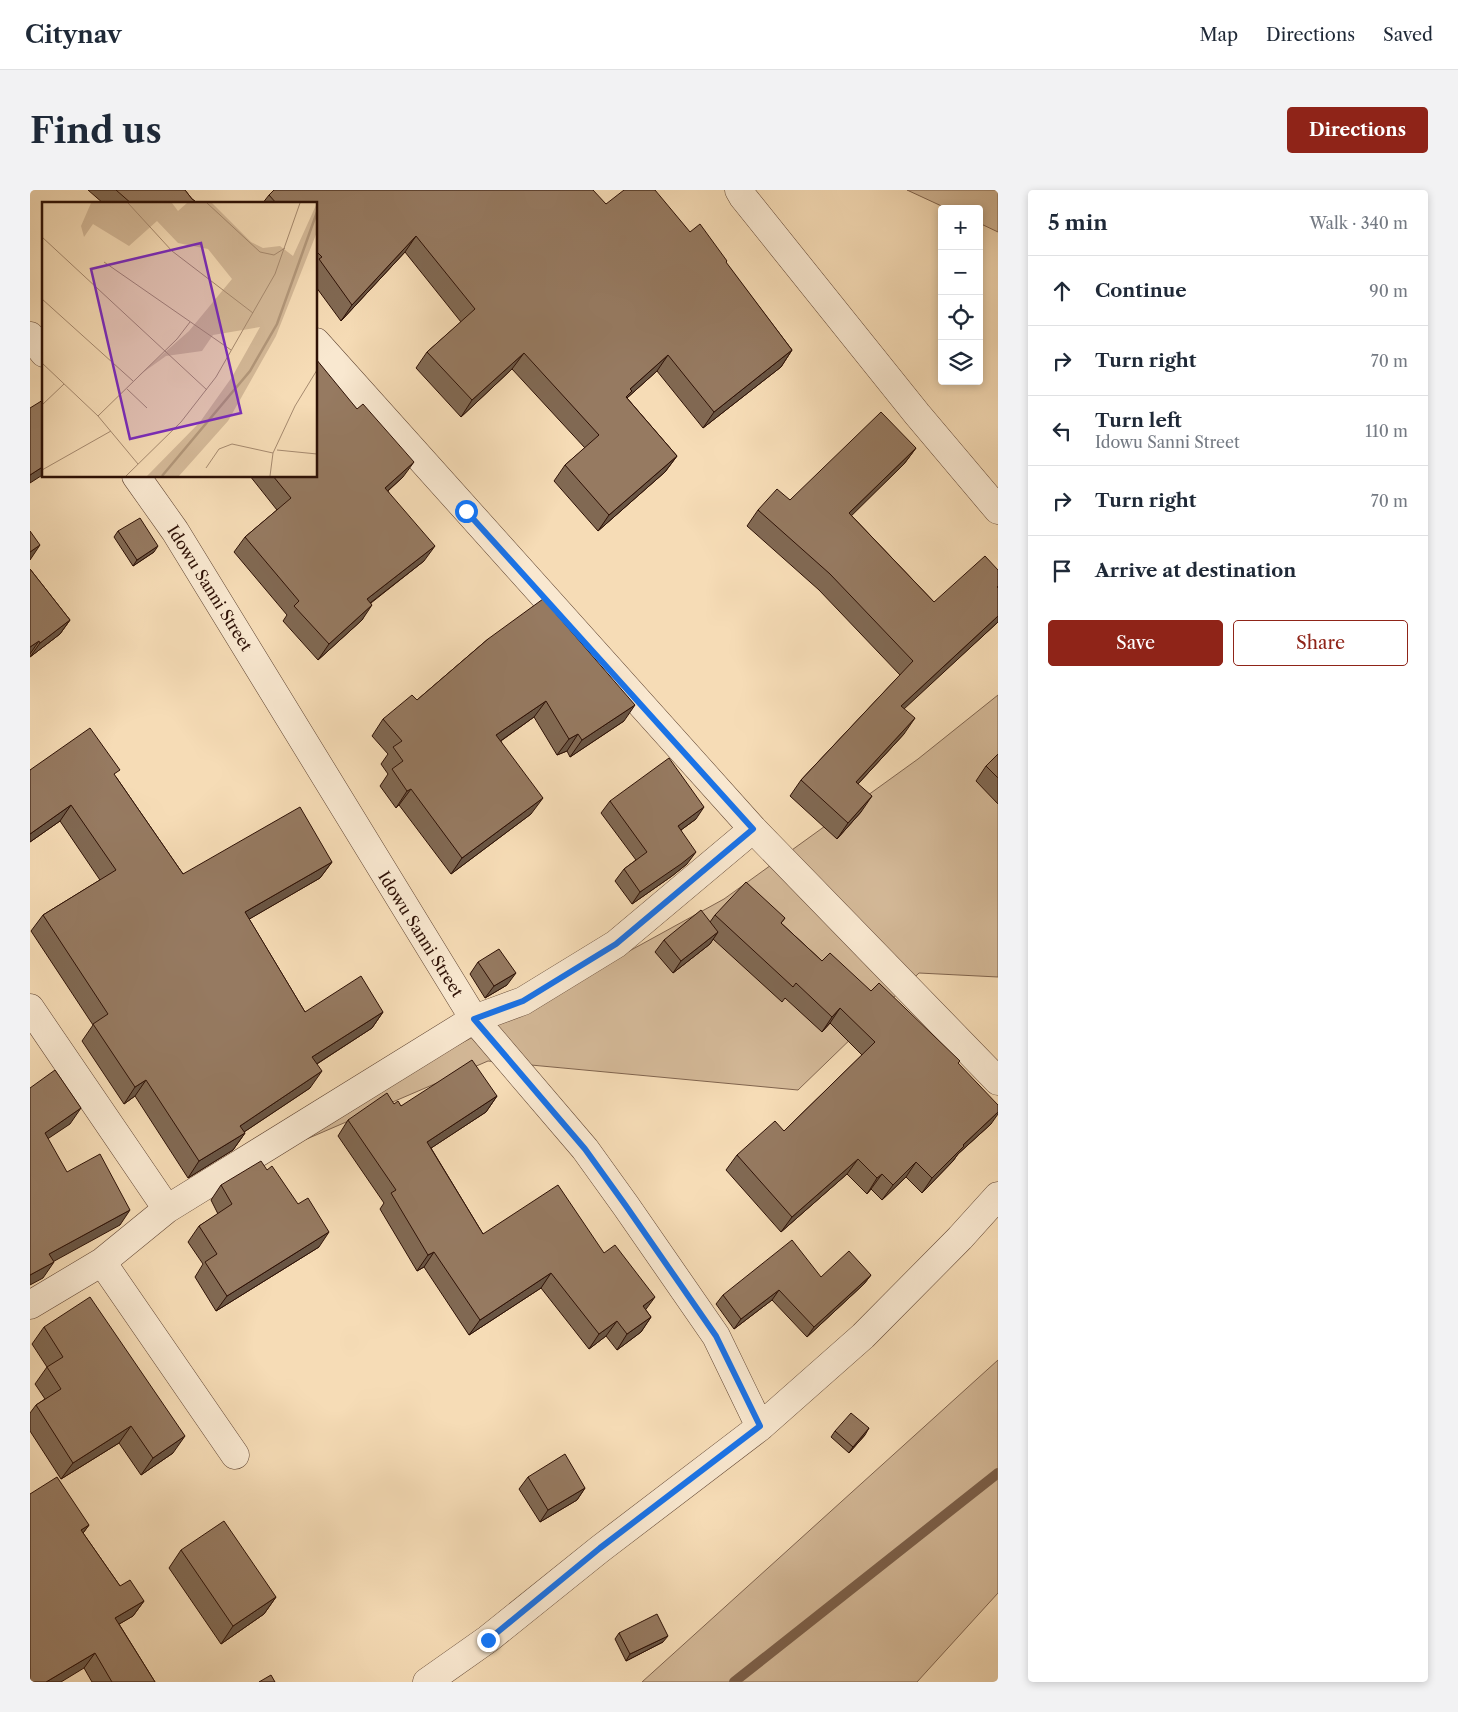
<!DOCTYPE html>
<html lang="en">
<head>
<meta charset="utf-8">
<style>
  :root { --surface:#fff; --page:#f2f2f3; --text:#1f2937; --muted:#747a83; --line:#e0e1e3; --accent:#8f2418 }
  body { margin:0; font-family:"Libre Caslon Text",serif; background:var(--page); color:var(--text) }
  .controls { position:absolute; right:15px; top:15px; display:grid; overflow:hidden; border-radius:5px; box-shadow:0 2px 8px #0003 }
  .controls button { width:45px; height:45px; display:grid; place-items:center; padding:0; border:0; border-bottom:1px solid var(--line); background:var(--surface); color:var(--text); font:25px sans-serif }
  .stop { position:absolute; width:15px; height:15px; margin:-11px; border:4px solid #1a73e8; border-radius:50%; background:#fff }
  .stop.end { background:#1a73e8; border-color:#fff; box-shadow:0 1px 5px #0008 }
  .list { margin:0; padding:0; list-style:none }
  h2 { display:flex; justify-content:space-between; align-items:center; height:65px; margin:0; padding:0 20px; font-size:21px }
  h2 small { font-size:16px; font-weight:400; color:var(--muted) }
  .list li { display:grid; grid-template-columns:32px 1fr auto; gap:15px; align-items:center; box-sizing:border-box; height:70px; padding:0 20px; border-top:1px solid var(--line) }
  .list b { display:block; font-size:19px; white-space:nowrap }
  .list p { margin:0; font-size:16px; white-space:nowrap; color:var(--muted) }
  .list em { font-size:16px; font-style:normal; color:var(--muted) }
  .actions { display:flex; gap:10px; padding:15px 20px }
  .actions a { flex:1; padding:11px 0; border:1px solid var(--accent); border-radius:5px; text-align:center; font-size:18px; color:var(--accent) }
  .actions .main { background:var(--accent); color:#fff }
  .icon { flex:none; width:28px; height:28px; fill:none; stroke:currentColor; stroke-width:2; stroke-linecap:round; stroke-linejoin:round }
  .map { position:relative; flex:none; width:968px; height:1492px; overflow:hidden; border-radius:5px }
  header { display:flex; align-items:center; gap:30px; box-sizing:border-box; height:70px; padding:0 25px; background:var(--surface); border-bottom:1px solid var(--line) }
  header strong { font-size:24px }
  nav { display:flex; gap:28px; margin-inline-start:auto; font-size:18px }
  .intro { display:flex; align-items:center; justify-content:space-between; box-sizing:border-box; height:120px; padding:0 30px }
  h1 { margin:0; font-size:35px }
  .button { padding:12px 22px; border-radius:5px; background:var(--accent); color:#fff; font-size:18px; font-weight:700 }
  main { display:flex; gap:30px; padding:0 30px }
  aside { flex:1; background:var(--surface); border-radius:5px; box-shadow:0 2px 8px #0003 }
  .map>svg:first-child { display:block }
  .green { fill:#d4b998; stroke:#80644e }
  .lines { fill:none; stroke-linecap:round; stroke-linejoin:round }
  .stream { stroke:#7d614b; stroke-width:10 }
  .minor-casing { stroke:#5f4331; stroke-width:29 }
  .minor { stroke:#f9e8d0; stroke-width:28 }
  .wall { fill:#816953; stroke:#2d1005 }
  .shaded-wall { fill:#695544; stroke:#2d1005 }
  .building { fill:#967a61; stroke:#2d1005 }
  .route { stroke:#1a73e8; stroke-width:6 }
  .labels { text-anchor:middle; stroke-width:5; stroke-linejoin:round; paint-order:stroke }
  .street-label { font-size:16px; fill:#2d1005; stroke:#f9e8d0 }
  .inset-river { fill:none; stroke:#b2977a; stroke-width:2.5 }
  .inset-road { fill:none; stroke:#a68a6f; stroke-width:1 }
  .view { fill:#7b2cbf; fill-opacity:0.15; stroke:#7b2cbf; stroke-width:2.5 }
  .inset-edge { fill:none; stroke:#2d1005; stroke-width:2.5 }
</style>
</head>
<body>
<header>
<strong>Citynav</strong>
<nav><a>Map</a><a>Directions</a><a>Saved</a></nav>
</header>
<div class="intro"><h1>Find us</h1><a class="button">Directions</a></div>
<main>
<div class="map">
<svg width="968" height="1492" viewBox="0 0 968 1492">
  <rect width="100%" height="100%" fill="#f6dcb6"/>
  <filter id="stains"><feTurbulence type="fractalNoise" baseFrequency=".004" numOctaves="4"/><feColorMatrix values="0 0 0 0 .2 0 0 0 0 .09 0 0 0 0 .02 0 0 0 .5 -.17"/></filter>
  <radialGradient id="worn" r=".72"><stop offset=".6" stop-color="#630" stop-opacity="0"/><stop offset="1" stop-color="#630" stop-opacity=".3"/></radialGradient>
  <path class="green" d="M 877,0 L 968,0 L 968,42 L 949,33 L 949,19 L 918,19 Z
    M 968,505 L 968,787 L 889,783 L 768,900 L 458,871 L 186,988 L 694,709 L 888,569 Z
    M 968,1170 L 968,1403 L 887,1492 L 612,1492 Z"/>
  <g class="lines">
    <path class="stream" d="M 704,1492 L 968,1283"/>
    <defs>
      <path id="minor" d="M 709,0 L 713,7 L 887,224 L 968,320
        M 0,146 L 14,163
        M 286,152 L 723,639 L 968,891
        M 106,286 L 145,341 L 444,829 L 555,959 L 596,1016 L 686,1146 L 730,1237
        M 0,818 L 137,1019
        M 72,1072 L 205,1265
        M 0,1115 L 72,1072 L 137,1019 L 444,829 L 493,811 L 586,754 L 723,639
        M 397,1492 L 458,1449 L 570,1359 L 730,1237 L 833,1146 L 930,1048 L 968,1006"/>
    </defs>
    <use href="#minor" class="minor-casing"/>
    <use href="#minor" class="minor"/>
  </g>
  <path class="wall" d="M 58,0 L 155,0 L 162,9 L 169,14 L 74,14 Z
    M 239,5 L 576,14 L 660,42 L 696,73 L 762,160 L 751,177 L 673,238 L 627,181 L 597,208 L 647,266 L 635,282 L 568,341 L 524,291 L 535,275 L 555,258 L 482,179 L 431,227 L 386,178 L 397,162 L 431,132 L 375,62 L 311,131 L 286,97 L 286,14 L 232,14 Z
    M 886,258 L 874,274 L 821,325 L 904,412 L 968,432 L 874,518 L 874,544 L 828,594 L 831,622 L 807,649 L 760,606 L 771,590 L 870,485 L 789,400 L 717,336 L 728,320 L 760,310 Z
    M 220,286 L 373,287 L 358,301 L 394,371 L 341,413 L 332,430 L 288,470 L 253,431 L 257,425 L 204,362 L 215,347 L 247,320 Z
    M 88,341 L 124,362 L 103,376 L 84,347 Z
    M 0,379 L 40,430 L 30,444 L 0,467 Z
    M 458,449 L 594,531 L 540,567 L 537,561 L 527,565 L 504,527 L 471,551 L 501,624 L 421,684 L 369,615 L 366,618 L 350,596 L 358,584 L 351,574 L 358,564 L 342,546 L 353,529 L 387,510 Z
    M 968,564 L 968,614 L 946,591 L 956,576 Z
    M 0,580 L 86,587 L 153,684 L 302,672 L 290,688 L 219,729 L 275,822 L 353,822 L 342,838 L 287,874 L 280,898 L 214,942 L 215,943 L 203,960 L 158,988 L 105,906 L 94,914 L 52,851 L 63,835 L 1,741 L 13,725 L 70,690 L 30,631 L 0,652 Z
    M 580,611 L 666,629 L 651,640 L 657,674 L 642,686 L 602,714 L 585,691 L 594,679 L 606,670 L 571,623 Z
    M 685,725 L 755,728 L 751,733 L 792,771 L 841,801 L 928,873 L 961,934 L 928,964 L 923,971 L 892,1003 L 876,987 L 852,1010 L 841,999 L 837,1004 L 817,984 L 751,1042 L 696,980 L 707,965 L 754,941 L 832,865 L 800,833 L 792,842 L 755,808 L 752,812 L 683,749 L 680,754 L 643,783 L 625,762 L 634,750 L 680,732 Z
    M 448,772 L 477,795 L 455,808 L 440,784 Z
    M 467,906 L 456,922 L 401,958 L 453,1044 L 574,1063 L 621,1127 L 611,1142 L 587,1160 L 576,1146 L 559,1159 L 511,1098 L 439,1145 L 394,1077 L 387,1081 L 350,1019 L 354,1013 L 308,946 L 318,930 L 364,914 L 371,916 Z
    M 191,995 L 289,1057 L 186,1121 L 165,1087 L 173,1074 L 158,1052 L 169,1036 L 188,1024 L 181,1010 Z
    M 841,1085 L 834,1094 L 777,1147 L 742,1110 L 704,1139 L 686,1114 L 693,1105 L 791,1087 Z
    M 14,1137 L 143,1263 L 111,1285 L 89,1253 L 31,1289 L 0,1241 L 0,1223 L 6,1215 L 15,1209 L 5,1194 L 17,1177 L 2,1154 Z
    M 805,1241 L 835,1245 L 819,1263 L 801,1247 Z
    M 498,1287 L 555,1298 L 547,1310 L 510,1332 L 489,1299 Z
    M 0,1304 L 59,1335 L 53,1343 L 90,1396 L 114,1411 L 103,1426 L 89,1434 L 125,1492 L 62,1492 L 54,1478 Z
    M 151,1360 L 246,1407 L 234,1424 L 191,1454 L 139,1378 Z
    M 589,1443 L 633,1452 L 596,1471 L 585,1449 Z"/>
  <path class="shaded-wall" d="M 386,46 L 375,62 L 311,131 L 322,115 Z
    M 762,160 L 751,177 L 673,238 L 684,222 Z
    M 494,163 L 482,179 L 431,227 L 442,210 Z
    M 638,165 L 627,181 L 597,208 L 590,217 L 600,199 Z
    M 886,258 L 874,274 L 808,339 L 819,323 Z
    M 647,266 L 635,282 L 568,341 L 579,325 Z
    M 384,272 L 373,287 L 344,313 L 355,298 Z
    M 14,276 L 14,284 L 0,293 L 0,285 Z
    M 10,355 L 0,370 L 0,362 Z
    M 128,356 L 124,362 L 103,376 L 107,370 Z
    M 405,356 L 394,371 L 326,424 L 337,409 Z
    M 342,415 L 332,430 L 288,470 L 299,454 Z
    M 968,426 L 968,432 L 860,532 L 871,516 Z
    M 40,430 L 30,444 L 0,467 L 10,453 Z
    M 9,451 L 0,464 L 0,457 Z
    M 516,511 L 504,527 L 455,562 L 466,545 Z
    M 605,515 L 594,531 L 540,567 L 552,550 Z
    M 885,528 L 874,544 L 815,608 L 826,592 Z
    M 548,544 L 537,561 L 527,565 L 539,549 Z
    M 381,599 L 369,615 L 366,618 L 377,601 Z
    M 842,606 L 831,622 L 807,649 L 818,633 Z
    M 513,608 L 501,624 L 421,684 L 432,668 Z
    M 41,615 L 30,631 L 0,652 L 0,644 Z
    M 674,617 L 666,629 L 640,648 L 648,636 Z
    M 666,662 L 657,674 L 642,686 L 602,714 L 610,702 Z
    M 302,672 L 290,688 L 204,738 L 215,722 Z
    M 688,742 L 680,754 L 643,783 L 651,771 Z
    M 486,783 L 477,795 L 455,808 L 464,796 Z
    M 810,818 L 800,833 L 792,842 L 802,827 Z
    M 353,822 L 342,838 L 271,884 L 282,867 Z
    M 292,881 L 280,898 L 199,952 L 210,936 Z
    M 116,890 L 105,906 L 94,914 L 105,897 Z
    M 467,906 L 456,922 L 386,968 L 397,952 Z
    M 51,918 L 40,934 L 4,958 L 15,943 Z
    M 968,922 L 968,924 L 961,934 L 928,964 L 923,971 L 892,1003 L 902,988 L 933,955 Z
    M 215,943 L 203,960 L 158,988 L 169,971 Z
    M 828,969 L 817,984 L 751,1042 L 762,1027 Z
    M 886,972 L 876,987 L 852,1010 L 863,995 Z
    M 852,984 L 841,999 L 837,1004 L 847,988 Z
    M 100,1020 L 90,1035 L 8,1080 L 19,1064 Z
    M 299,1042 L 289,1057 L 186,1121 L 197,1106 Z
    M 404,1062 L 394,1077 L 387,1081 L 398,1065 Z
    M 24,1072 L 13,1088 L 0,1095 L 0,1085 Z
    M 521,1083 L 511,1098 L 439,1145 L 450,1130 Z
    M 841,1085 L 834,1094 L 777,1147 L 784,1137 Z
    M 749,1100 L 742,1110 L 704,1139 L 711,1129 Z
    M 625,1107 L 614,1122 L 613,1116 Z
    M 621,1127 L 611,1142 L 587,1160 L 597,1144 Z
    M 587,1131 L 576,1146 L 559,1159 L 569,1144 Z
    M 101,1236 L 89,1253 L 31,1289 L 43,1273 Z
    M 839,1238 L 835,1245 L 819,1263 L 823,1257 Z
    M 155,1246 L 143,1263 L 111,1285 L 123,1268 Z
    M 555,1298 L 547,1310 L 510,1332 L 518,1320 Z
    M 59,1335 L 48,1350 L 51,1340 Z
    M 246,1407 L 234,1424 L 191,1454 L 203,1436 Z
    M 114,1411 L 103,1426 L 74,1443 L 85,1428 Z
    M 638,1446 L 633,1452 L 596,1471 L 600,1464 Z
    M 65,1463 L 54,1478 L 31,1492 L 16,1492 Z"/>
  <path class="building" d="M 86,0 L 155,0 L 162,9 L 169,14 L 102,14 Z
    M 244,0 L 563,0 L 576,14 L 594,0 L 625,0 L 660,42 L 670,34 L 697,71 L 696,72 L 762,160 L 684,222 L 638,165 L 600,199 L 602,201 L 596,207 L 647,266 L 579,325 L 535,275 L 569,245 L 494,163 L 442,210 L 397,162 L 445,119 L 386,46 L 322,115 L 289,69 L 292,67 L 286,61 L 286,14 L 247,14 L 239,5 Z
    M 286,169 L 327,219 L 333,214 L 384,272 L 355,298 L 405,356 L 337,409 L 342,415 L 299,454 L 264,416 L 269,411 L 215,347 L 261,308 L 243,286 L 286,286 Z
    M 13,210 L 14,211 L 14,276 L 0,285 L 0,218 Z
    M 851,222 L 886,258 L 819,323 L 904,412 L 955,366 L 968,380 L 968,396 L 967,397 L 968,398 L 968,426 L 871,516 L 885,528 L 826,592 L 842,606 L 818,633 L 771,590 L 883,471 L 800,384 L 728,320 L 747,299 L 760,310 Z
    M 110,328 L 128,356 L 107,370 L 88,341 Z
    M 0,341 L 10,355 L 0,362 Z
    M 0,379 L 40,430 L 10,453 L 9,451 L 0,457 Z
    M 513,409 L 605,515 L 552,550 L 548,544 L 539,549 L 516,511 L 466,545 L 513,608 L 432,668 L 381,599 L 377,601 L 362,579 L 373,571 L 363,557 L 372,551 L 353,529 L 382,505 L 387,510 L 458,449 Z
    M 60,538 L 90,580 L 84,584 L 153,684 L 270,617 L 302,672 L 215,722 L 275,822 L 331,786 L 353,822 L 282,867 L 292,881 L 210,936 L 215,943 L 169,971 L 116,890 L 105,897 L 63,834 L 78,824 L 13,725 L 86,680 L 41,615 L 0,644 L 0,580 Z
    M 968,564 L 968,588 L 956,576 Z
    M 639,568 L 674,617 L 648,636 L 666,662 L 651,674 L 610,702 L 594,679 L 617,662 L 580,611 Z
    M 716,692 L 755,728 L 751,733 L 792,771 L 800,763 L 841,801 L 849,793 L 930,871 L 928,873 L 968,915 L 968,922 L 933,955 L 934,956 L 902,988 L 886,972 L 863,995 L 852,984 L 847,988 L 828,969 L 762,1027 L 707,965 L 745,931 L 754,941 L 845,852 L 810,818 L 802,827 L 766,793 L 763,797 L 685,725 Z
    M 671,720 L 688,742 L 651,771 L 634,750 Z
    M 469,759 L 486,783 L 464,796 L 448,772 Z
    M 442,870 L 467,906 L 397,952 L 453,1044 L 528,995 L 574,1063 L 585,1055 L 625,1107 L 613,1116 L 621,1127 L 597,1144 L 587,1131 L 569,1144 L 521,1083 L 450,1130 L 404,1062 L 398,1065 L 361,1003 L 366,1000 L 318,930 L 357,903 L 364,914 L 368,911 L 371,916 Z
    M 25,880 L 51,918 L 15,943 L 37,982 L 70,964 L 100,1020 L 19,1064 L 24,1072 L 0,1085 L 0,898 Z
    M 231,971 L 237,980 L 242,976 L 268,1014 L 278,1008 L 299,1042 L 197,1106 L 175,1072 L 187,1064 L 169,1036 L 202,1014 L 191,995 Z
    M 762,1050 L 791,1087 L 819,1061 L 841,1085 L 784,1137 L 749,1100 L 711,1129 L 693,1105 Z
    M 60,1107 L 155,1246 L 123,1268 L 101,1236 L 43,1273 L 6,1215 L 31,1199 L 17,1177 L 33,1167 L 14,1137 Z
    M 821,1223 L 839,1238 L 823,1257 L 805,1241 Z
    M 535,1264 L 555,1298 L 518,1320 L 498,1287 Z
    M 27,1287 L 59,1335 L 51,1340 L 90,1396 L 100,1390 L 114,1411 L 85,1428 L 125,1492 L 82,1492 L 65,1463 L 16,1492 L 0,1492 L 0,1304 Z
    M 194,1331 L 246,1407 L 203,1436 L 151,1360 Z
    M 627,1424 L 638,1446 L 600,1464 L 589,1443 Z
    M 241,1485 L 245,1492 L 229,1492 Z"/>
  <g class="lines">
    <path class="route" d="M 436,321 L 723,639 L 586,754 L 493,811 L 444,829 L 555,959 L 596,1016 L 686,1146 L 730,1236 L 570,1358 L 458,1450"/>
  </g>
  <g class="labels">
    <g class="street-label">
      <text transform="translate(180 398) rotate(58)" y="6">Idowu Sanni Street</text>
      <text transform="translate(391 744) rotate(58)" y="6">Idowu Sanni Street</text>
    </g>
  </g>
  <g transform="translate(12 12)">
    <rect width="275" height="275" fill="#f6dcb6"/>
    <path d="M 49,1 L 130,1 L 136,9 L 145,1 L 170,1 L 209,40 L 221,46 L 238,44 L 251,54 L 275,1 L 275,30 L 234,134 L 186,219 L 137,274 L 105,274 L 158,220 L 190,175 L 218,125 L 171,133 L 160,149 L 124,154 L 96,174 L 147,129 L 190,77 L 166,47 L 136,41 L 115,19 L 87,44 L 51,22 L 42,35 L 39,24 Z" fill="#d4b998"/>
    <path class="inset-river" d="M 120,274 L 208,169 L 235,122 L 275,10"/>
    <path class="inset-road" d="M 86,1 L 130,49 L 211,111M 165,1 L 218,50 L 232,53 L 243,46M 0,35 L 165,188M 62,60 L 189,148M 0,97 L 91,179M 0,161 L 56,214 L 96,262M 85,187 L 105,206M 0,203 L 22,182M 56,214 L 135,137 L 148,120M 235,248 L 275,252M 164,266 L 177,247 L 190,242 L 231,251M 0,268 L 69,229M 84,274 L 139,220 L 174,175 L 233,72 L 258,1M 228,274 L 231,251 L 253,204 L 275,168"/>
    <path class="view" d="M 159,41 L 199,211 L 88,237 L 49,67 Z"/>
    <rect width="275" height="275" class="inset-edge"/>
  </g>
  <rect width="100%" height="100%" filter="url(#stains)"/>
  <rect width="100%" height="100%" fill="url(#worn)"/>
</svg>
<div class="controls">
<button>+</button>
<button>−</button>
<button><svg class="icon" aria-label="locate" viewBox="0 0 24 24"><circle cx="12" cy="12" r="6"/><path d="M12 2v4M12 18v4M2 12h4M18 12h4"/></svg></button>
<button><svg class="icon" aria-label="layers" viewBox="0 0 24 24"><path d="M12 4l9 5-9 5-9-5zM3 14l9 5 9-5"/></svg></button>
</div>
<div class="stop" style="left:436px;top:321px"></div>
<div class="stop end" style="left:458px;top:1450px"></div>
</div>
<aside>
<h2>5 min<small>Walk · 340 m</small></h2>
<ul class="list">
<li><svg class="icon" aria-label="ahead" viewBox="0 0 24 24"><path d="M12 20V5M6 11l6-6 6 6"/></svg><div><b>Continue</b></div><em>90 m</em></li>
<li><svg class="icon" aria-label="right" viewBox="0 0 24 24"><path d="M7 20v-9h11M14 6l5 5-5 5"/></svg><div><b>Turn right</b></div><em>70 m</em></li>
<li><svg class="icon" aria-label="left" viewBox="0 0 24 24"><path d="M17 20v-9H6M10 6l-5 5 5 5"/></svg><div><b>Turn left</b><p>Idowu Sanni Street</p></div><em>110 m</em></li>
<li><svg class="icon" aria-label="right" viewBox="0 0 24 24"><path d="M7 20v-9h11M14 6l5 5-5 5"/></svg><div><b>Turn right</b></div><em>70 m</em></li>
<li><svg class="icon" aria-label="arrive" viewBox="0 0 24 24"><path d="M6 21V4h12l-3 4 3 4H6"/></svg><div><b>Arrive at destination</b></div></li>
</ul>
<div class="actions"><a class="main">Save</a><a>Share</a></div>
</aside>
</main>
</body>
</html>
